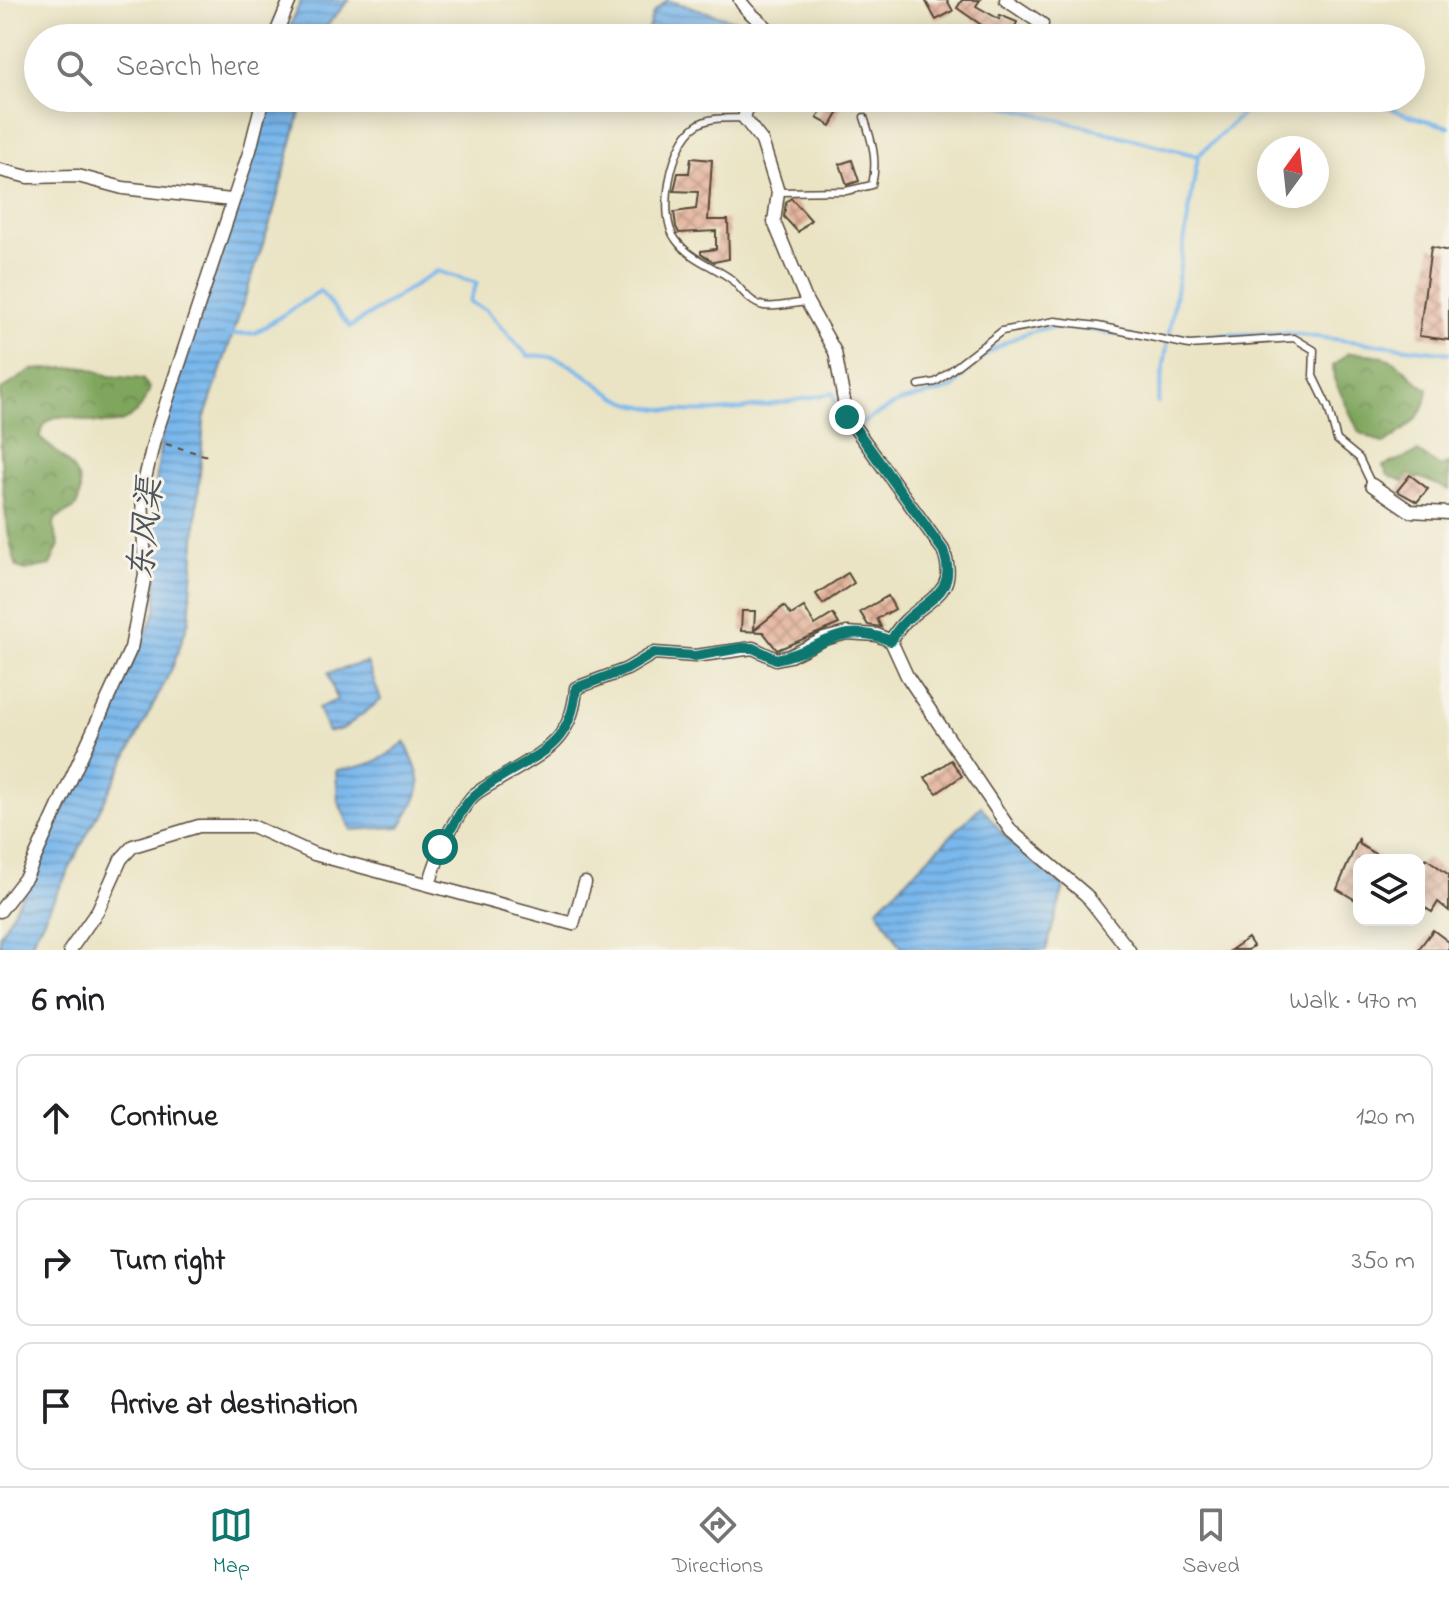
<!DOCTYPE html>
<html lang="en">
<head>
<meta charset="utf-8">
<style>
  :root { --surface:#fff; --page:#f2f2f2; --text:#202124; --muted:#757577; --line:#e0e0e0; --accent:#0f766e }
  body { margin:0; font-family:"Indie Flower","LXGW WenKai TC",sans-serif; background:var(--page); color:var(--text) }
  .controls { position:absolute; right:24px; bottom:24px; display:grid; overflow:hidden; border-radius:16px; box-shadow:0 4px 20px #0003 }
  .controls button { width:72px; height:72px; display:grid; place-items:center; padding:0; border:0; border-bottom:2px solid var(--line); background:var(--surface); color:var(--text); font:40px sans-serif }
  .compass { position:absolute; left:1257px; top:136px; width:72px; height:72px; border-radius:50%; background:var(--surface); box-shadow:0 4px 20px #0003; rotate:15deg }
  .stop { position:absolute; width:24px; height:24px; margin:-18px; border:6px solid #0f766e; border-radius:50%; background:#fff }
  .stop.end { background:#0f766e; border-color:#fff; box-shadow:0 2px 8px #0008 }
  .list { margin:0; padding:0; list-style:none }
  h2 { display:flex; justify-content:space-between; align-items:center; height:104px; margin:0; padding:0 32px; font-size:34px }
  h2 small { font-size:26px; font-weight:400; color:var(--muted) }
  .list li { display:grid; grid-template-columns:52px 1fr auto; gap:24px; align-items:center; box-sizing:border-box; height:128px; margin:0 16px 16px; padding:0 16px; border:2px solid var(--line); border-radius:16px }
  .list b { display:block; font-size:30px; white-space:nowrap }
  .list em { font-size:26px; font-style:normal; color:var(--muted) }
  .icon { flex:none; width:44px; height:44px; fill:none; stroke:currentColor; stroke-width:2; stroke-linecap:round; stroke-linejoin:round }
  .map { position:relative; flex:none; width:1449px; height:950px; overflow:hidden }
  .search { position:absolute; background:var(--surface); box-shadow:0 4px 20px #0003; left:24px; right:24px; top:24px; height:88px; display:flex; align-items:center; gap:20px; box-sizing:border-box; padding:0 28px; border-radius:44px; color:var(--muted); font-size:30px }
  .sheet { height:536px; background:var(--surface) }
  nav { display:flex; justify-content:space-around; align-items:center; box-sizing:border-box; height:112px; border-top:2px solid var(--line); background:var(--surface); font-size:22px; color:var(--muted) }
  nav a { display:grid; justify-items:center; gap:4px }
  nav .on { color:var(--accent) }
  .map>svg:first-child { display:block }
  .forest { fill:url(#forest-crowns); stroke:#5d683e; stroke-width:2 }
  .water { fill:url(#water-rules); stroke:#5a7085; stroke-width:2 }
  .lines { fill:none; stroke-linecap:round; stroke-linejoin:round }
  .stream { stroke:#79b7ec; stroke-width:4 }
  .building { fill:url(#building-cross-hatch) }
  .lane-casing { stroke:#554637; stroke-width:9 }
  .street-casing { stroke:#554637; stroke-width:15 }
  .path { stroke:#554637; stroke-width:2; stroke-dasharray:6 6; stroke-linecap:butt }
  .lane { stroke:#fff; stroke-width:6 }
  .street { stroke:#fff; stroke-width:12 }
  .route { stroke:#0f766e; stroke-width:10 }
  .labels { text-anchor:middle; stroke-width:6; stroke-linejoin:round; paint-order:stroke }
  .water-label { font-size:34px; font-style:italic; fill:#4e545c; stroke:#f7f3e8 }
</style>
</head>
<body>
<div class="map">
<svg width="1449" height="950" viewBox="0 0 1449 950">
  <defs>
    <pattern id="forest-crowns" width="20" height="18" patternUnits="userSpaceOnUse" patternTransform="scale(2)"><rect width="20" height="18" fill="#7fa65d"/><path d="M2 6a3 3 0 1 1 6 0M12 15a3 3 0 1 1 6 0" fill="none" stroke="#69874c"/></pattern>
    <pattern id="water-rules" width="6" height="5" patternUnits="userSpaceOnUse" patternTransform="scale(2)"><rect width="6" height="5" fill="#79b7ec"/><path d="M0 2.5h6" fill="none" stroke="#6495bf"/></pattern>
    <pattern id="building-cross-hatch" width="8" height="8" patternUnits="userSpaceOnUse" patternTransform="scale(2)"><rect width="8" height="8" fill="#e5b69f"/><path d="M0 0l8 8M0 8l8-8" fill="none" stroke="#bb9481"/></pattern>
  </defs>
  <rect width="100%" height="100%" fill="#f7f3e8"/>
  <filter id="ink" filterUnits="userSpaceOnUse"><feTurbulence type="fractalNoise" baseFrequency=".0125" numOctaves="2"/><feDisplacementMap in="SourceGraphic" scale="16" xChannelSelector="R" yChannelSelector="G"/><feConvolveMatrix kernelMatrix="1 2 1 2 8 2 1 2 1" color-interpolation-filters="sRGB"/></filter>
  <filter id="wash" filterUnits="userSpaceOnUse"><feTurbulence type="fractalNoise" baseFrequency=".006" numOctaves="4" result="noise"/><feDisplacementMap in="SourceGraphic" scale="32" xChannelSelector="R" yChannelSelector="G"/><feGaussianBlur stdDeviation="1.8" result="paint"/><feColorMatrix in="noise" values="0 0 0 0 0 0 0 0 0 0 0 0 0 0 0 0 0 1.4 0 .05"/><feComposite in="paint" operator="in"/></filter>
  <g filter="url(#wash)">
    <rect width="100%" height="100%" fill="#eae4c4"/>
    <path class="forest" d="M 1348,353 C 1364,353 1385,354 1398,364 C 1409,372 1415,382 1428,389 C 1427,417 1405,429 1384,444 L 1359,432 L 1334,379 L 1333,366 Z
      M 85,367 L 109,376 L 142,379 L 150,388 C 122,468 51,380 40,438 C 60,456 93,475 75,508 L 56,518 L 53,527 L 59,545 L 50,565 L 25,570 L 17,567 C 1,521 0,440 0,391 L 31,370 Z
      M 1418,452 L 1441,467 L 1449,463 L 1449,490 L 1419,477 L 1411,484 L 1388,475 L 1383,466 Z"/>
    <path class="water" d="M 301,0 L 349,0 L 323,30 L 320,38 L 285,38 Z
      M 667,0 L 737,21 L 734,38 L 645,38 L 653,13 Z
      M 271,98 L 304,98 L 272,217 L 204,420 L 189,620 L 173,666 L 28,950 L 0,950 L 0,935 L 34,874 L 156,611 L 156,483 L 163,422 Z
      M 675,98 L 721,98 L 720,105 L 706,108 Z
      M 367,662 L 381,700 L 343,729 L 328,732 L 318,708 L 337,700 L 328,673 Z
      M 405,742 C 425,787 425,785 400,827 L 351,830 L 338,801 L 336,770 C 364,768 383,761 405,742 Z
      M 981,806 L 1006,838 L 1064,887 L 1046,950 L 903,950 L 877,909 Z"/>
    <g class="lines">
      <path class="stream" d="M 974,98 L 1198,156
        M 1367,98 L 1404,114 L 1449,127
        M 227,335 L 255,333 L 320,291 L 350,327 L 437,271 L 477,283 L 469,302 L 486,310 L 528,356 C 576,350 597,396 637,405 C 707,420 765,406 833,393 L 839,425 L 849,425
        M 1165,337 L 1284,333 L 1449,353
        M 1158,402 L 1198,156 L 1259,98
        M 858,425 L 899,402 L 954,388 C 972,356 1021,329 1058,327 C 1082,327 1108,334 1132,336"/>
    </g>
    <g id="blocks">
      <path class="building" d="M 925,0 L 947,0 L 953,11 L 936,20 Z
        M 962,0 L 980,0 L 976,6 L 999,19 L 1000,15 L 1017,22 L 1011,38 L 991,38 L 993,33 L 957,8 Z
        M 828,98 L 843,105 L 831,126 L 817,118 Z
        M 691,158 L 712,160 L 708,220 L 728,220 L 729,259 L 714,262 L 701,254 L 701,251 L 716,249 L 716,231 L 679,233 L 676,227 L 674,212 L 696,209 L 698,192 L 674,191 L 678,173 L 689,173 Z
        M 852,160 L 859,181 L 847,185 L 840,164 Z
        M 791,198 L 811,220 L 798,232 L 784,217 L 786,202 Z
        M 1431,247 L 1449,251 L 1449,340 L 1419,336 Z
        M 1410,475 L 1428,489 L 1417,502 L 1397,491 Z
        M 848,573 L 854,583 L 823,604 L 816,594 Z
        M 888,596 L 895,609 L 877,619 L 881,627 L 868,625 L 860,612 Z
        M 784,606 L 791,615 L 804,607 L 815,625 L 833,614 L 839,624 L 777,650 L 763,632 L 741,631 L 742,611 L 755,611 L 754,630 Z
        M 951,760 L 962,776 L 937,793 L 925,778 Z
        M 1359,838 L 1359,844 L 1385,860 L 1359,860 L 1359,902 L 1337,889 Z
        M 1426,858 L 1449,875 L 1449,911 L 1438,902 L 1432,912 L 1419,904 L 1419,864 Z
        M 1433,930 L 1449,942 L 1449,950 L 1418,950 Z
        M 1248,938 L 1253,946 L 1248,950 L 1231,950 Z"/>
    </g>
  </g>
  <g filter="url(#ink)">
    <use href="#blocks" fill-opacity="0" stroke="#554637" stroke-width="2"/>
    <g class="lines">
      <defs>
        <path id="lane" d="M 744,118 C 728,119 709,116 696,126 C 671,143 657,216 676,240 C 691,260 712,265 731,279 C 741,288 749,303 764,306 C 776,308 794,303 807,302
          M 778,192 L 846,191 L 872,185 C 878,160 872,141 864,117
          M 919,385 L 936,382 L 1002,331 L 1055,321 L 1098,326 L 1189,345 L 1294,338 L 1314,350 L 1313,376 L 1328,407 L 1337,440 L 1359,458 L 1372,485"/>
        <path id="street" d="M 740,0 C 749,17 766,22 775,38
          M 1006,0 L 1042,24
          M 274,38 L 290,0
          M 750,98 L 744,118 L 762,141 L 778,192 L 774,222 L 807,302 L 835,352 L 847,417 L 943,550 C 964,602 911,599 891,641
          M 0,170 L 28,177 L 78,176 L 123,188 L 231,200
          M 1372,485 L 1410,511 L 1449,513
          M 429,885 L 573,924 L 585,883
          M 0,911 L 26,877 L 131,648 L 145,575 L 142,492 L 154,440 L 250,150 L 263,98
          M 70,950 L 98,910 L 121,859 L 133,846 L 199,826 L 252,826 L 314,854 L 429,885 C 438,854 450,823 472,797 C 479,790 490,785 498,780 C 541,753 572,744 576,688 L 627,669 L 654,653 L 695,656 L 753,648 L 776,659 L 790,656 L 824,639 L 847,633 L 877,635 L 891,641 L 907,676 L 1011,831 L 1086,895 L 1129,950"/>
      </defs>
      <use href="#lane" class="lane-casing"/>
      <use href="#street" class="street-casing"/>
      <path class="path" d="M 166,444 L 211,457"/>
      <use href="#lane" class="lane"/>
      <use href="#street" class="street"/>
    </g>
  </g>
  <g class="lines" filter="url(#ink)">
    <path class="route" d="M 440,847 C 451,831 461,807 475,795 C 520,756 571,759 576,688 L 627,669 L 654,653 L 695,656 L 741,648 L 753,648 L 776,659 C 823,651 837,619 891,641 C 911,599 963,602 943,550 L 847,417"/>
  </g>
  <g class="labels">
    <g class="water-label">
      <text transform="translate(144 529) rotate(-84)" y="12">东风渠</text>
    </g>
  </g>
</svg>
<div class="controls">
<button><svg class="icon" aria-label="layers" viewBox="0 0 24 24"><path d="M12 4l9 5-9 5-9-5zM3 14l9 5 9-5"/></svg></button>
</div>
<svg class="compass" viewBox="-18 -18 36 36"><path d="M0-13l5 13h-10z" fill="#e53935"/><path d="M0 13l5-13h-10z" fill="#757577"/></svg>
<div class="stop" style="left:440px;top:847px"></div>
<div class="stop end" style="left:847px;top:417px"></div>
<div class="search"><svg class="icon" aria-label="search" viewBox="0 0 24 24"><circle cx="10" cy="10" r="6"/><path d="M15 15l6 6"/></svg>Search here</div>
</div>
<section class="sheet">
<h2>6 min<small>Walk · 470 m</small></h2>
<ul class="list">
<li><svg class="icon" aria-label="ahead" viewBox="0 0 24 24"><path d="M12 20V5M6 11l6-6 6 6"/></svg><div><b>Continue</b></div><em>120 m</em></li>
<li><svg class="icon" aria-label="right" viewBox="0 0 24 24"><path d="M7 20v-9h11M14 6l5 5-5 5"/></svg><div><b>Turn right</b></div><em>350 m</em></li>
<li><svg class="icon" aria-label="arrive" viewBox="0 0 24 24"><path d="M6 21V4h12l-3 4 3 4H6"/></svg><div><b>Arrive at destination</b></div></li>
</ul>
</section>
<nav>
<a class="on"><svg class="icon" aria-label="map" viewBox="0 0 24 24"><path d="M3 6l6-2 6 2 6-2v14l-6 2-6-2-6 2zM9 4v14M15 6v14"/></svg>Map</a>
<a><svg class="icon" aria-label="directions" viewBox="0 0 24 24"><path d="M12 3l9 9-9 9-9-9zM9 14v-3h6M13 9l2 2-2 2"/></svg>Directions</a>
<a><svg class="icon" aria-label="saved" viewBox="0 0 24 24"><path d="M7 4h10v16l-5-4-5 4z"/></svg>Saved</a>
</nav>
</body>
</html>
